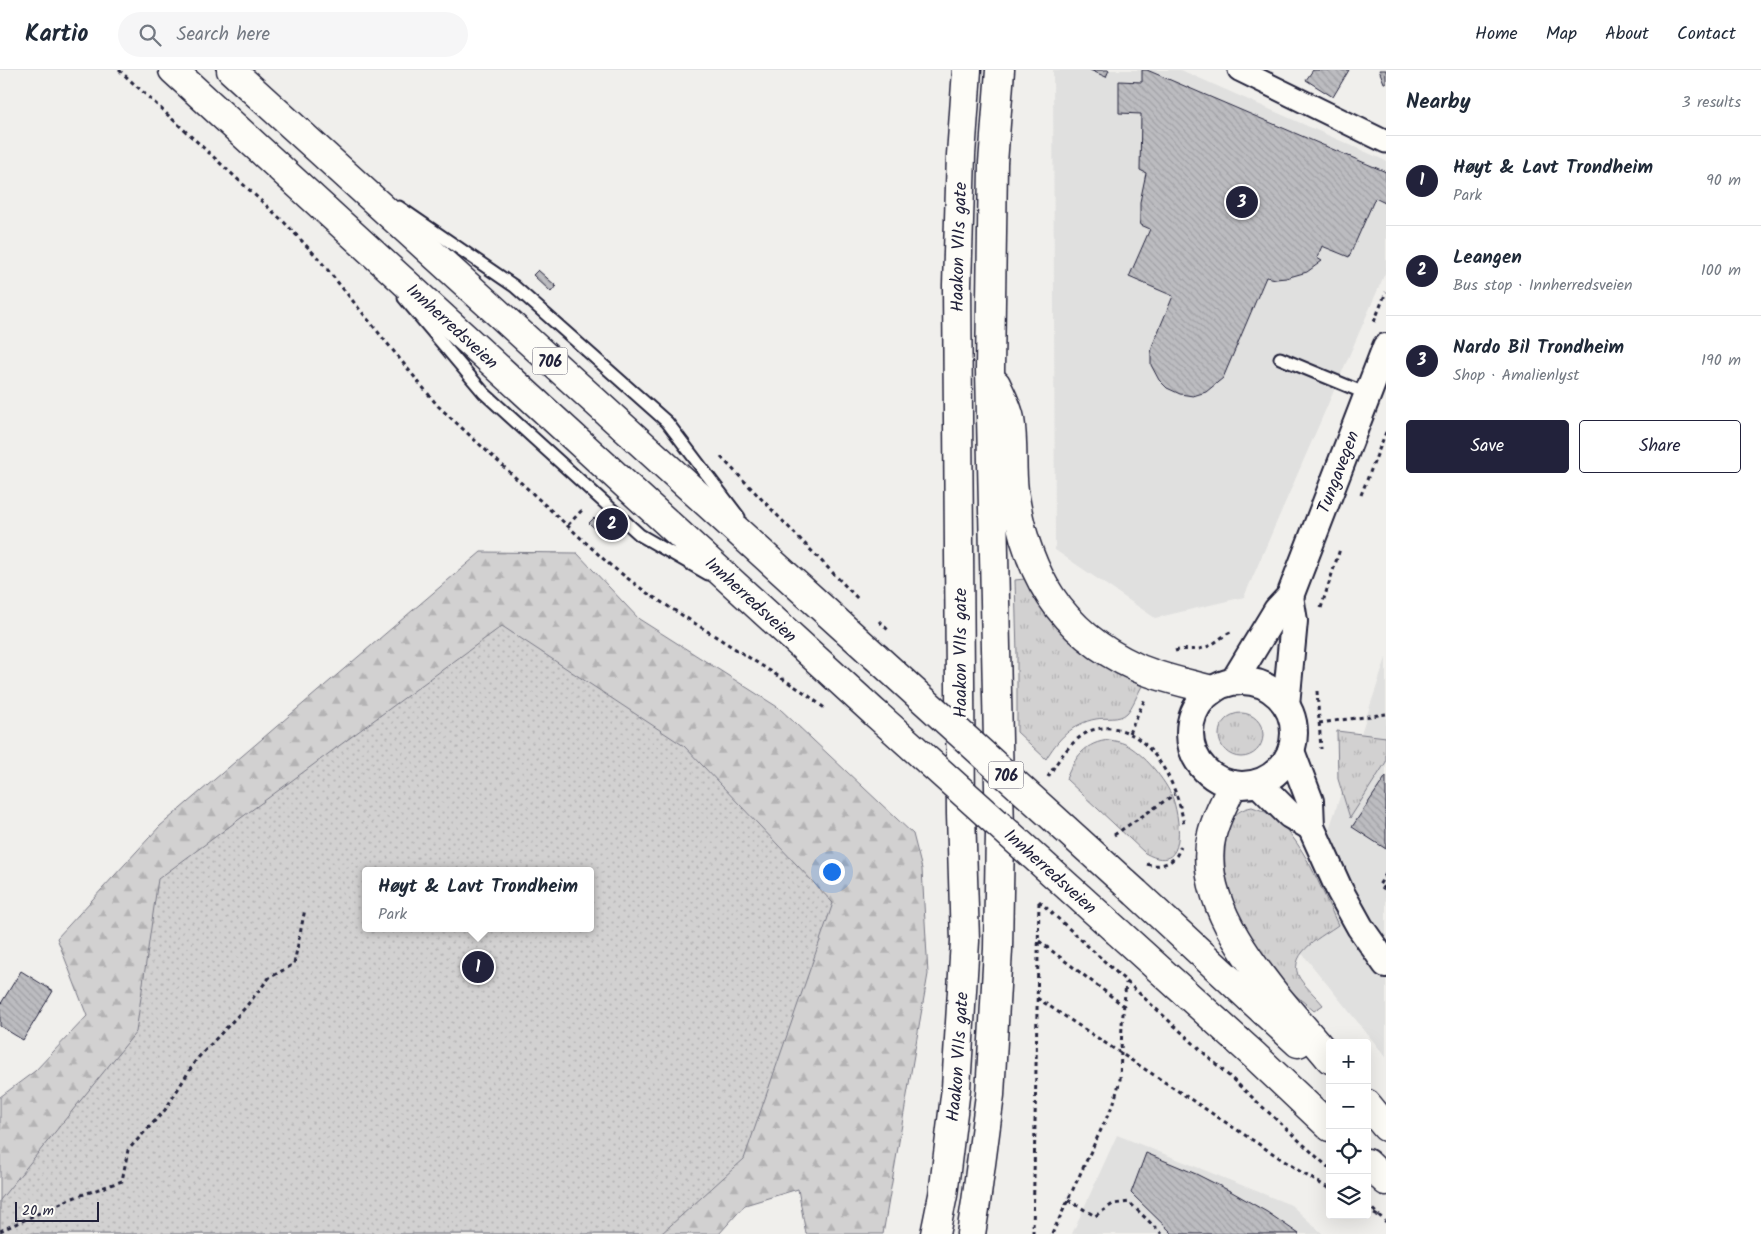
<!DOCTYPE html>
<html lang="en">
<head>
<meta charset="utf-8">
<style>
  :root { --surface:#fff; --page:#f6f6f7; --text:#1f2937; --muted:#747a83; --line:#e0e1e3; --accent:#22223b }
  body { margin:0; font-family:Kalam,sans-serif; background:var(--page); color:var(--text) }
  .controls { position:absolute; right:15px; bottom:15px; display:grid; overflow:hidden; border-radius:5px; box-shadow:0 5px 20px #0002 }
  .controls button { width:45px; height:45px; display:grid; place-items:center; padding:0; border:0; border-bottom:1px solid var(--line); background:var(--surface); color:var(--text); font:25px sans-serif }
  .scale { position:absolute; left:15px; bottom:12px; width:84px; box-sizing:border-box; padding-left:5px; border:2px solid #22223b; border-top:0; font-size:14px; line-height:18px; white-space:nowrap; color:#22223b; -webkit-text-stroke:4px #fdfcf7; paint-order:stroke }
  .you { position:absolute; left:831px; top:801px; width:18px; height:18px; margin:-12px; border:4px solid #fff; border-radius:50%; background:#1a73e8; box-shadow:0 0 0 8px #1a73e833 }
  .badge { display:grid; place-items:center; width:32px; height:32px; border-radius:50%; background:var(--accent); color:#fff; font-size:16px; font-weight:700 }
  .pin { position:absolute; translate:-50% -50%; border:2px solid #fff; box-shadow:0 1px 5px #0006 }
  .popup { position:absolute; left:362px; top:797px; width:232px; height:65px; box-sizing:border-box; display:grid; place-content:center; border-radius:5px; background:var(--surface); filter:drop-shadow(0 1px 4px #0005); font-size:16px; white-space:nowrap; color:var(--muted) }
  .popup b { font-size:19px; color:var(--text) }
  .popup::after { content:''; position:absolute; left:50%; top:100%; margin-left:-10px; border:10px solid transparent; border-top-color:var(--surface) }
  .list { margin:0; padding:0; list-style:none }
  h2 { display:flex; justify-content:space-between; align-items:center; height:65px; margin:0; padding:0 20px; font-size:21px }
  h2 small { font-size:16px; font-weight:400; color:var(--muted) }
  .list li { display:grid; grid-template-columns:32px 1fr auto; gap:15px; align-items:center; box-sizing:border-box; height:90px; padding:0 20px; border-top:1px solid var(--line) }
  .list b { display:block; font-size:19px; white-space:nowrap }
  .list p { margin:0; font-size:16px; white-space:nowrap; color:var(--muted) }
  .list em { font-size:16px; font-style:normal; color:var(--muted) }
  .actions { display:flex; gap:10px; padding:15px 20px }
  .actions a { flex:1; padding:11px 0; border:1px solid var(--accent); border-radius:5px; text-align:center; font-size:18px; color:var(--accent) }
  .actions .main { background:var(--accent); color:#fff }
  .icon { flex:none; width:28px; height:28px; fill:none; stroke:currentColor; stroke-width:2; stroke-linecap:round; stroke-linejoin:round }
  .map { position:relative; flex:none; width:1386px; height:1164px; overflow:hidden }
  header { display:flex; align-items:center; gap:30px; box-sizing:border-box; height:70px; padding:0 25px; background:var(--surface); border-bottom:1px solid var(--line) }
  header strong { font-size:24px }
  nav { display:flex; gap:28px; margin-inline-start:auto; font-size:18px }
  .search { width:350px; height:45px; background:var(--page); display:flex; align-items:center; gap:12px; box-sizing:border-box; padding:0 18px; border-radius:28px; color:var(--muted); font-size:19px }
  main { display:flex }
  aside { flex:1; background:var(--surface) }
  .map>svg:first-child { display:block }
  .built { fill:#e0e0df }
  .grass { fill:url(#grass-tufts); stroke:#7a7a86 }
  .forest { fill:url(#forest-firs); stroke:#7a7a86; fill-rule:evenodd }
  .park { fill:url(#park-dots); stroke:#7a7a86; fill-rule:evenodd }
  .building { fill:url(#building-back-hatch); stroke:#22223b }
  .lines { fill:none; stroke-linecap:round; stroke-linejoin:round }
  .service-casing { stroke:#22223b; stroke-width:15 }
  .minor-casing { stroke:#22223b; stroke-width:25 }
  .tertiary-casing { stroke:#22223b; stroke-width:30 }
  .secondary-casing { stroke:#22223b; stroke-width:31 }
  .trunk-casing { stroke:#22223b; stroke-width:31 }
  .path { stroke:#22223b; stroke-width:3; stroke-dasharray:4 4; stroke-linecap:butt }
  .service { stroke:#fdfcf7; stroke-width:11 }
  .minor { stroke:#fdfcf7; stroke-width:21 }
  .tertiary { stroke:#fdfcf7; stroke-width:26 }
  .secondary { stroke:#fdfcf7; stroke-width:28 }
  .trunk { stroke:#fdfcf7; stroke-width:28 }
  .trunk-bridge-casing { stroke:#22223b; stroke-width:31; stroke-linecap:butt }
  .path-bridge { stroke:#22223b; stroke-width:3; stroke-dasharray:4 4; stroke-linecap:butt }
  .trunk-bridge { stroke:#fdfcf7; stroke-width:28 }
  .labels { text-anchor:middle; stroke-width:5; stroke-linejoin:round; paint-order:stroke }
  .shield { fill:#fdfcf7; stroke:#646373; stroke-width:1 }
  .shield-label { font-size:16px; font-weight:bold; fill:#22223b }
  .street-label { font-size:18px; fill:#22223b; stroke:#fdfcf7 }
</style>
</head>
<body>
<header>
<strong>Kartio</strong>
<div class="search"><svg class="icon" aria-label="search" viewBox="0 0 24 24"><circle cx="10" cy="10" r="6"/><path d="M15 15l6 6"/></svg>Search here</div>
<nav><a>Home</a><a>Map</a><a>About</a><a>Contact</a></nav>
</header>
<main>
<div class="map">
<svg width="1386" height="1164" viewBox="0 0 1386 1164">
  <defs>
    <pattern id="grass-tufts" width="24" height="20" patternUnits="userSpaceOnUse" patternTransform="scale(1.25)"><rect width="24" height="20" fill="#d2d1d1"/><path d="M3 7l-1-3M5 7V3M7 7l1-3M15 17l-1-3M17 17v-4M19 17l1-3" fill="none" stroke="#b4b3b4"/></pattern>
    <pattern id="forest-firs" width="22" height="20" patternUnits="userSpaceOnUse" patternTransform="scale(1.25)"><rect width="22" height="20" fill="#d2d1d1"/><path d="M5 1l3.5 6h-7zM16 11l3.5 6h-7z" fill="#b4b3b4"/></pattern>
    <pattern id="park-dots" width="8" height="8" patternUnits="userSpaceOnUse" patternTransform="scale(1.25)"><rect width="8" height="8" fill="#d2d1d1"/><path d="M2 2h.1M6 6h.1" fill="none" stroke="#b4b3b4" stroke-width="1.8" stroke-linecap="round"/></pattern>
    <pattern id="building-back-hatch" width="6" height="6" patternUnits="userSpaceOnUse" patternTransform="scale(1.25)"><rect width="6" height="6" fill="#bcbcc0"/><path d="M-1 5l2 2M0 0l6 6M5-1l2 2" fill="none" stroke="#a1a1a6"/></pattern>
  </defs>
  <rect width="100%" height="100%" fill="#f0efec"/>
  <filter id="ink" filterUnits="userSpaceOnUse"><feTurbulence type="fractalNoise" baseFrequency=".02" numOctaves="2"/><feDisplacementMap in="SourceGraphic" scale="10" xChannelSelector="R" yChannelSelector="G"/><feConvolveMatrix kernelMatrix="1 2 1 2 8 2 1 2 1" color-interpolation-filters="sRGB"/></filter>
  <g filter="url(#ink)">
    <path class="built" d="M 1053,0 L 1181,0 L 1386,91 L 1386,201 L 1244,527 L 1155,548 L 1055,480 Z
      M 1386,588 L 1386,987 L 1292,871 Z
      M 1117,1065 L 1291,1135 L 1323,1164 L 1072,1164 Z"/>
    <path class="grass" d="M 1025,509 C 1055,562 1086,591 1142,616 C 1138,623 1132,638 1127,643 C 1119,651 1106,647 1096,649 C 1073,653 1057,670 1046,689 L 1017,662 L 1017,584 L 1015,510 Z
      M1219 665a22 22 0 1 1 44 0a22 22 0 1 1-44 0Z
      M 1337,661 L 1386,667 L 1386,692 L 1350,748 L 1338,709 Z
      M 1110,670 C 1115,671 1121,672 1125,674 C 1143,683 1166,710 1173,729 C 1181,753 1186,806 1145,783 L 1066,709 C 1075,687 1085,672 1110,670 Z
      M 1252,737 C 1258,739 1265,741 1270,745 C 1302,766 1322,821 1338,855 C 1323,866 1289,882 1298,905 C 1301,913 1317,927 1323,935 L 1314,941 C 1304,932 1292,923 1283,913 C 1247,874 1218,823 1226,769 C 1228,752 1234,740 1252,737 Z"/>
    <path class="forest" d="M 481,482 L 577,483 L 639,549 L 779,638 L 913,764 L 922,799 L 928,904 L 883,1164 L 806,1164 L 798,1119 L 745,1135 L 719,1164 L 0,1164 L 0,1027 L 35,1001 L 87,946 L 57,868 L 160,756 ZM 366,801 L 590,801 L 590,858 L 366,858 Z"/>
    <path class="park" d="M 502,556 L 684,676 L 833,833 L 744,1089 L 661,1164 L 0,1164 L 0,1130 L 136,962 L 158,809 ZM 366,801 L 590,801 L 590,858 L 366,858 Z"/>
    <path class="building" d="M 1090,0 L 1109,0 L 1106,7 Z
      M 1142,0 L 1147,0 L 1386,102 L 1386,130 L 1385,133 L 1375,128 L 1349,187 L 1322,176 L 1317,188 L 1322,191 L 1307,202 L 1286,208 L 1276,209 L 1266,207 L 1223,308 L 1206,322 L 1193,326 L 1180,324 L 1167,318 L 1159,310 L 1151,295 L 1151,283 L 1153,274 L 1173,226 L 1129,207 L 1150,159 L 1141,155 L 1140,151 L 1140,132 L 1146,103 L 1140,100 L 1141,44 L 1119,43 L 1119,11 L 1142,12 Z
      M 1313,0 L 1349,0 L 1333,27 L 1306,10 Z
      M 1379,0 L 1386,0 L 1386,13 L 1384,13 Z
      M 538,200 L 556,216 L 551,222 L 533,205 Z
      M 594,448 L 612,464 L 607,470 L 589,453 Z
      M 1386,706 L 1386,779 L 1352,757 Z
      M 21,901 L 53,921 L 23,970 L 0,956 L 0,935 Z
      M 1146,1083 L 1196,1104 L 1232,1122 L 1267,1142 L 1299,1164 L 1173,1164 L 1131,1123 Z"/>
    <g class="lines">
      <defs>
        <path id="service" d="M 399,137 L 514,216 L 667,352 L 739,447
          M 404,228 L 484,323 L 640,465 L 708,504
          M 1280,288 L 1367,324"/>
        <path id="minor" d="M 1239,0 L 1386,72"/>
        <g id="tertiary">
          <circle cx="1242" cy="663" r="52"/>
          <path id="s1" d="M 1234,611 L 1277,540 L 1290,526 L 1386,277"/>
          <path d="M 1286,635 L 1294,551 L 1290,526"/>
          <path d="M 1291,681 L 1310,731 L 1311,757 L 1340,821 L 1360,857 L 1386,894"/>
          <path d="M 1258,713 L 1290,745 L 1311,757"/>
        </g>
        <g id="secondary">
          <path d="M 996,314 C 1001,325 1008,337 1010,349 C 1014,373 1011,398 1014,421 C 1026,502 1059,562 1136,597 C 1159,608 1187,613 1212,620"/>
          <path id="s2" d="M 935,1164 L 943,1125 L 956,1018 L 965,871 L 961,744 L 957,215 L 961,85 L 967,0"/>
          <path d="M 971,1164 L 976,1132 L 990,1025 L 998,879 L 1000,763 L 990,299 L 993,93 L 1000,0"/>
        </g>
        <g id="trunk">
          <path id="s3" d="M 173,0 L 876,644"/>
          <path d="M 231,0 L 876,587"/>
          <path d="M 1233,715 C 1225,731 1216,747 1212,764 C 1192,843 1284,933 1330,989"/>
          <path d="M 1136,823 L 1298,973"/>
          <path d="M 1118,862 L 1255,986 L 1330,1057"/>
          <path d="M 1367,1034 L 1386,1057"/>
          <path d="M 1367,1093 L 1386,1111"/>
        </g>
      </defs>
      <use href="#service" class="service-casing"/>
      <use href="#minor" class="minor-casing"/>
      <use href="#tertiary" class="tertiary-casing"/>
      <use href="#secondary" class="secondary-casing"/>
      <use href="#trunk" class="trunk-casing"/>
      <path class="path" d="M 119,0 L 283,151 L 318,188 L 438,336 L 610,495 L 647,523 L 805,623 L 827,640
        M 1374,252 L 1386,222
        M 721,387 L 859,530
        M 1361,425 L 1386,362
        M 568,455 L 583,439
        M 1321,538 L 1340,479
        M 1175,581 C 1184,578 1194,581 1203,578 C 1215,575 1221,566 1231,562
        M 1317,621 L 1321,679
        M 1319,653 L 1386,644
        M 1129,663 L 1145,629
        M 1048,707 C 1058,690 1075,664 1096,659 C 1147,648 1180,717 1184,757
        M 1114,765 L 1175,724
        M 1147,794 C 1156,797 1169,795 1175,787 C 1178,785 1179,779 1181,776
        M 1386,804 L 1379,815 L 1386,820
        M 1039,871 L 1124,936
        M 1103,890 L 1330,1099
        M 1037,928 L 1304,1104 L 1330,1119
        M 1122,954 L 1126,913
        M 1068,1130 L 1095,1146 L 1113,1134 L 1129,1132 L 1162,1164
        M 1367,1134 L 1386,1152
        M 1367,1140 L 1378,1146
        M 0,1161 L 70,1129 L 122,1111 L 128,1080 L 165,1040 L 196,990 L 244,939 L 269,908 L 294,894 L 305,839
        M 1033,1164 L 1039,830
        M 1052,1164 L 1114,1032 L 1120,1010"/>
      <use href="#service" class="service"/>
      <use href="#minor" class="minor"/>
      <use href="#tertiary" class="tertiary"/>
      <use href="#secondary" class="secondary"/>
      <use href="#trunk" class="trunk"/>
      <defs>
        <g id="trunk-bridge">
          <path d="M 876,587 L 1136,823"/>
          <path id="s4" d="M 876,644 L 1118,862"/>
        </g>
      </defs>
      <use href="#trunk-bridge" class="trunk-bridge-casing"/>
      <path class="path-bridge" d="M 879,551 L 889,561
        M 1039,831 L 1103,890
        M 1120,1010 L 1122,954"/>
      <use href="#trunk-bridge" class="trunk-bridge"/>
    </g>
  </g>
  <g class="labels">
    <g class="shield">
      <rect x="532.5" y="277.5" width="35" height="27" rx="4"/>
      <rect x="988.5" y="691.5" width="35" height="27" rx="4"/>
    </g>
    <g class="shield-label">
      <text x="550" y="297">706</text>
      <text x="1006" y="711">706</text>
    </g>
    <g class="street-label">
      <text dy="6" stroke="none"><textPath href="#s2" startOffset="989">Haakon VIIs gate</textPath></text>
      <text dy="6" stroke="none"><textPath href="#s3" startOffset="379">Innherredsveien</textPath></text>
      <text dy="6" stroke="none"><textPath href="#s1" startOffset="235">Tungavegen</textPath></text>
      <text dy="6" stroke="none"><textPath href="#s3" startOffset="784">Innherredsveien</textPath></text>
      <text transform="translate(960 583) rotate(-90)" y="6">Haakon VIIs gate</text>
      <text dy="6" stroke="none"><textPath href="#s4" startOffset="235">Innherredsveien</textPath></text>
      <text dy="6" stroke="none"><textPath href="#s2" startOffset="179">Haakon VIIs gate</textPath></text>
    </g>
  </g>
</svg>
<div class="controls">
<button>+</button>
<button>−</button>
<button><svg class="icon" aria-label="locate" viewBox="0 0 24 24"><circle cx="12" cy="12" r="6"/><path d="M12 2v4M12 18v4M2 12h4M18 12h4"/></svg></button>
<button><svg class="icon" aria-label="layers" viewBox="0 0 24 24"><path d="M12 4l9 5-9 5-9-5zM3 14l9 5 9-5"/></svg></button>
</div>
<div class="scale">20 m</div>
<div class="you"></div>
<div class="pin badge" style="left:478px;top:897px">1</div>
<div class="popup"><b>Høyt &amp; Lavt Trondheim</b>Park</div>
<div class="pin badge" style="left:612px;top:454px">2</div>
<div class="pin badge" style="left:1242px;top:132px">3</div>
</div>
<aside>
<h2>Nearby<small>3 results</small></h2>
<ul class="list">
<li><span class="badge">1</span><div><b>Høyt &amp; Lavt Trondheim</b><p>Park</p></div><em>90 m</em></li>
<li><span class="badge">2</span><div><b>Leangen</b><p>Bus stop · Innherredsveien</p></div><em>100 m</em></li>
<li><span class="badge">3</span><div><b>Nardo Bil Trondheim</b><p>Shop · Amalienlyst</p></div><em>190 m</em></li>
</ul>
<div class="actions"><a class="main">Save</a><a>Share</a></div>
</aside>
</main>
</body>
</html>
